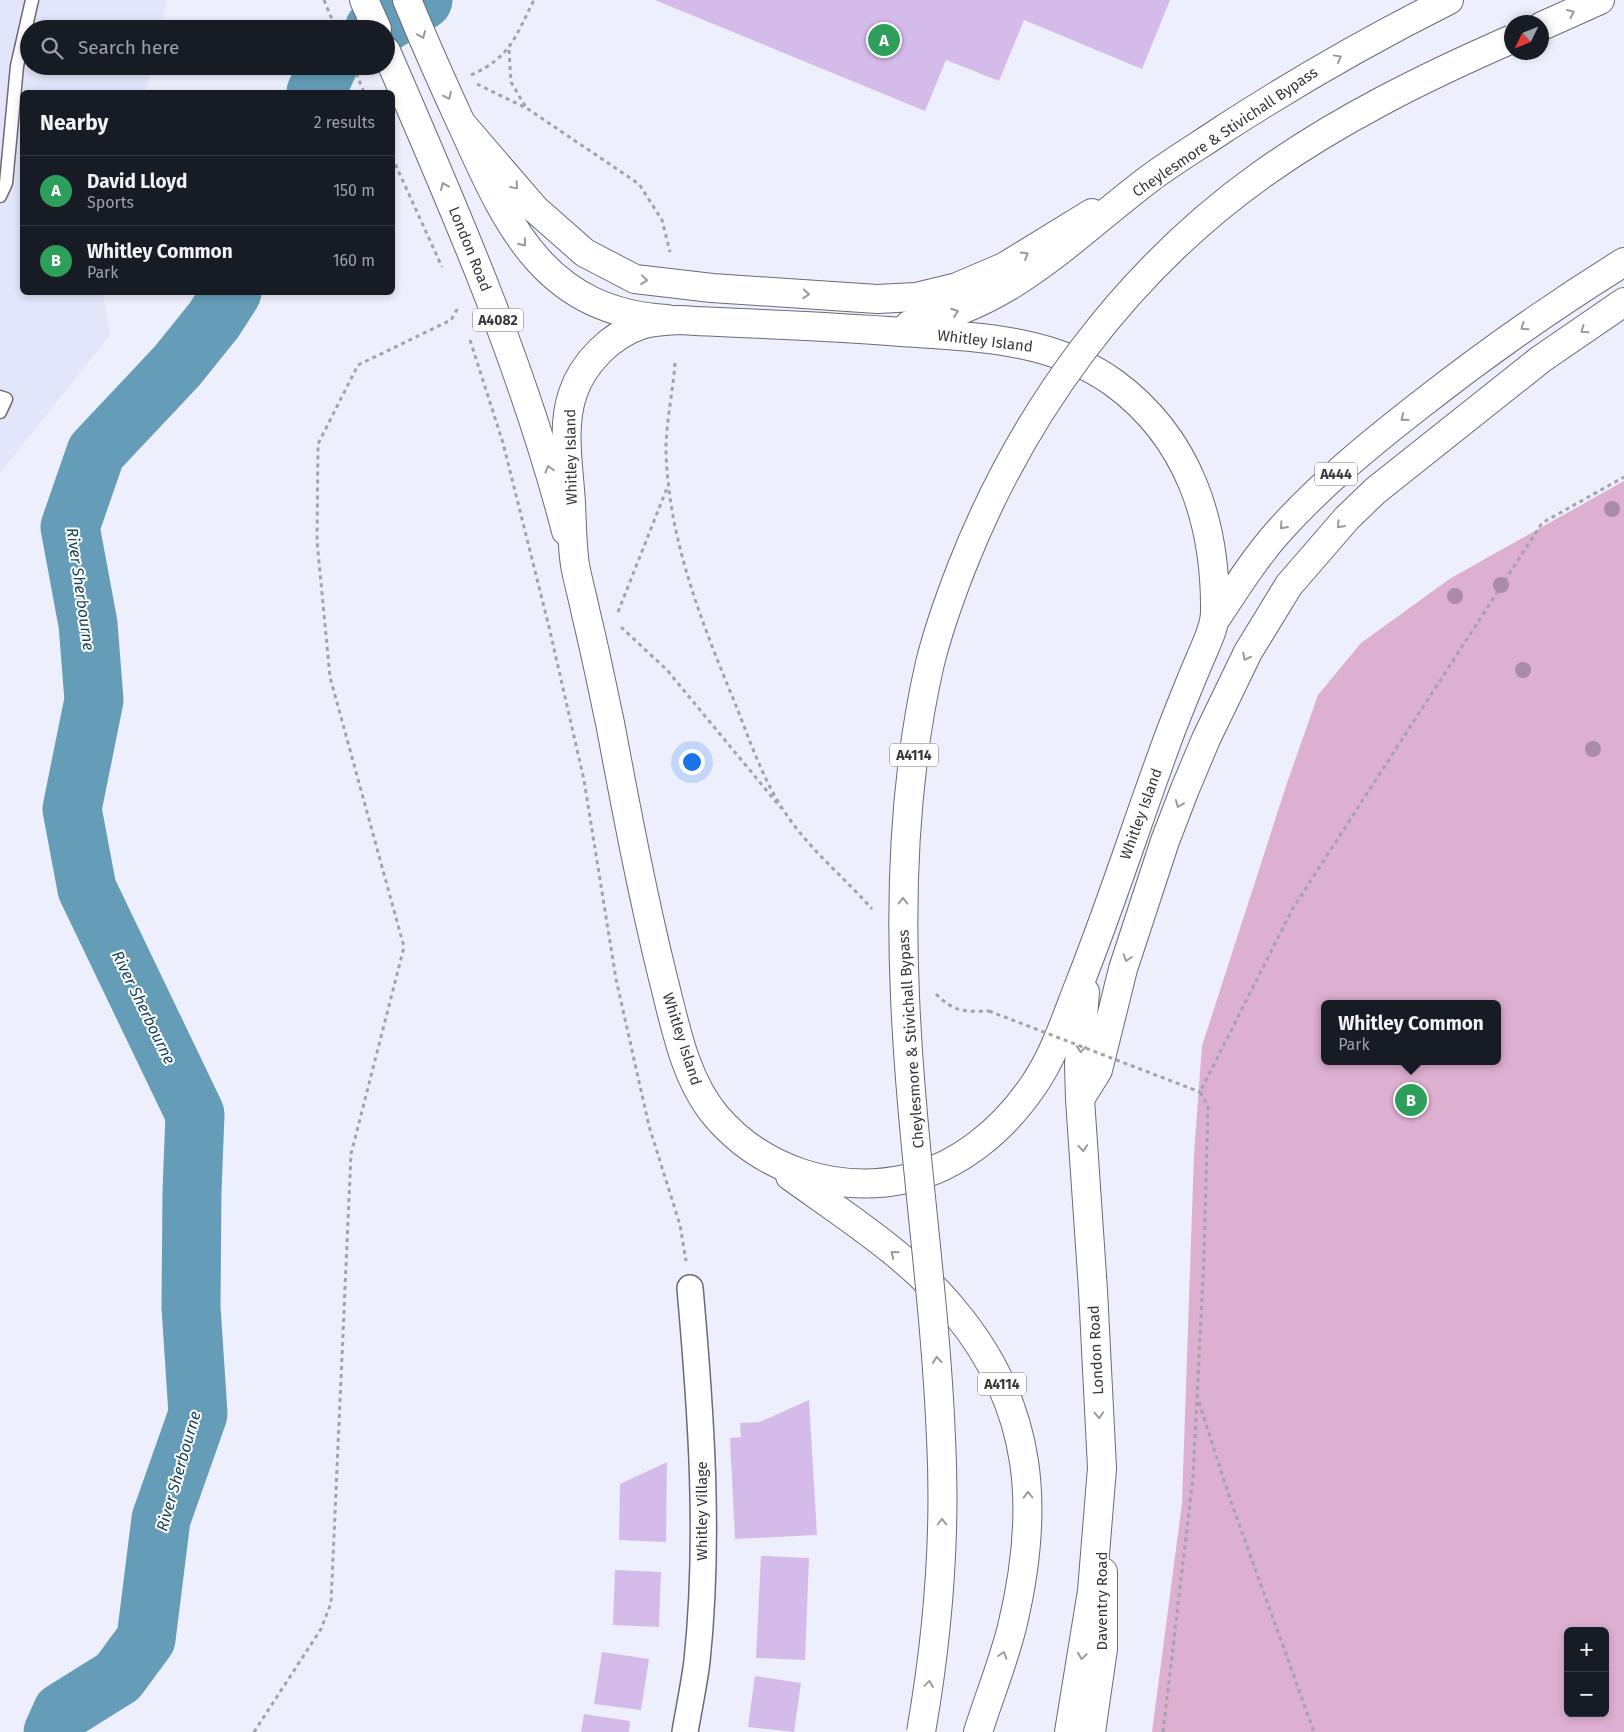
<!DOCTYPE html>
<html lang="en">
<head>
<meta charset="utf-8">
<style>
  :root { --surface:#171b24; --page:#20242c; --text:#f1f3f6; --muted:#9ea1a6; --line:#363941; --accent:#bfa48a }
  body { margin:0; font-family:"Fira Sans",sans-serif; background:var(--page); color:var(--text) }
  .controls { position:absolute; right:15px; bottom:15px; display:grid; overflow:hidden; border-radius:8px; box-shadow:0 2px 8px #0003 }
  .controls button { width:45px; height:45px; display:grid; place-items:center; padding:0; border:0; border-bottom:1px solid var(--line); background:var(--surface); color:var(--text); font:25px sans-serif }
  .compass { position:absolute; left:1504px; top:15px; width:45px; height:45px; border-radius:50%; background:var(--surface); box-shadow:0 2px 8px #0003; rotate:227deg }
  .you { position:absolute; left:691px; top:761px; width:18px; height:18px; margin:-12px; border:4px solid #fff; border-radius:50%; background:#1a73e8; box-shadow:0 0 0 8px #1a73e833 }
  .badge { display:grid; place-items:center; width:32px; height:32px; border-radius:50%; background:var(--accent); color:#fff; font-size:16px; font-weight:700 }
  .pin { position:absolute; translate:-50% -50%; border:2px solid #fff; box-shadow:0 1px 5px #0006 }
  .popup { position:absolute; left:1321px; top:1000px; width:180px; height:65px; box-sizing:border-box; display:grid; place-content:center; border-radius:8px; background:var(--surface); filter:drop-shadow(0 1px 4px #0005); font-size:16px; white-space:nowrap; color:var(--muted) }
  .popup b { font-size:19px; color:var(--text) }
  .popup::after { content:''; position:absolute; left:50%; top:100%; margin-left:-10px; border:10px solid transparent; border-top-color:var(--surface) }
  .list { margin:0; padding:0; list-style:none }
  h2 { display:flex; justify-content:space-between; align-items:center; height:65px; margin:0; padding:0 20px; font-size:21px }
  h2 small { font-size:16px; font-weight:400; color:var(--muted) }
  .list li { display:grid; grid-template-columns:32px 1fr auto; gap:15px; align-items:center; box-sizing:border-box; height:70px; padding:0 20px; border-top:1px solid var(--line) }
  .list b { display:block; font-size:19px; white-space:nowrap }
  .list p { margin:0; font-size:16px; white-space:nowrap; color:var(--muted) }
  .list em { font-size:16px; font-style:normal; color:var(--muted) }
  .icon { flex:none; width:28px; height:28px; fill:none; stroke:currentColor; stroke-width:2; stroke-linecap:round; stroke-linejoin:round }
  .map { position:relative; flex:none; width:1624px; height:1732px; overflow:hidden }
  .search { position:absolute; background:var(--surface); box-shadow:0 2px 8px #0003; left:20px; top:20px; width:375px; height:55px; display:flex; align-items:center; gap:12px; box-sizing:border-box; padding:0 18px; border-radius:28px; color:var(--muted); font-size:19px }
  .panel { position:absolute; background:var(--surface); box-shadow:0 2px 8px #0003; left:20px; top:90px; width:375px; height:205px; border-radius:8px }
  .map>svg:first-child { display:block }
  .built { fill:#e3e5fa }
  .green { fill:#ddafd1; fill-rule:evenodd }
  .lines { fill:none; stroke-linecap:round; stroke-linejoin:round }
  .river { stroke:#659db8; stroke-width:59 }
  .building { fill:#d5bbea }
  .service-casing { stroke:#6a6b77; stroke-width:15 }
  .minor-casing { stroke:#6a6b77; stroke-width:28 }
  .tertiary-casing { stroke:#6a6b77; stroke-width:30 }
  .primary-casing { stroke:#6a6b77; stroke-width:30 }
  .trunk-casing { stroke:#6a6b77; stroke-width:30 }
  .path { stroke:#a3a3ad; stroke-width:3; stroke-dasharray:4 4; stroke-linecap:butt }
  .service { stroke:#fff; stroke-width:12 }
  .minor { stroke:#fff; stroke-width:25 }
  .tertiary { stroke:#fff; stroke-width:28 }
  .primary { stroke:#fff; stroke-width:28 }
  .trunk { stroke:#fff; stroke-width:28 }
  .trunk-bridge-casing { stroke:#6a6b77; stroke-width:30; stroke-linecap:butt }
  .path-bridge { stroke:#a3a3ad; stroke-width:3; stroke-dasharray:4 4; stroke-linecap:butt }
  .trunk-bridge { stroke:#fff; stroke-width:28 }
  .tree { fill:#aa8baa }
  .oneway { stroke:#9b9b9e }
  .labels { text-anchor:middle; stroke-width:4; stroke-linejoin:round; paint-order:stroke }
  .shield { fill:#fefefe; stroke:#737376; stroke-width:1 }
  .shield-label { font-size:14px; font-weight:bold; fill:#37373c }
  .street-label { font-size:15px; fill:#37373c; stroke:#fefefe }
  .water-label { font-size:16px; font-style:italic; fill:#164559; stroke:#fefefe }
</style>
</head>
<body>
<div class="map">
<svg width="1624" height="1732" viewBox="0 0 1624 1732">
  <rect width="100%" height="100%" fill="#eeeffd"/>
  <path class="built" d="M 0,0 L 167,0 L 160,29 L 29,29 L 29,66 L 152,66 L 146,92 L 22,92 L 22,292 L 103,293 L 110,335 L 0,473 Z"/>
  <path class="green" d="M 1624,481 L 1624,1732 L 1152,1732 L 1182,1503 L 1194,1154 L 1202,1046 L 1287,783 L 1318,695 L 1361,643 L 1451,578 ZM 1325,1004 L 1497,1004 L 1497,1061 L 1325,1061 ZM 1568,1631 L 1605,1631 L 1605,1713 L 1568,1713 Z"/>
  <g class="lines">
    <path class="river" d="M 374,29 L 423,0
      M 316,92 L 328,66
      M 53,1732 L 62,1712 L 118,1677 L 146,1639 L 161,1519 L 198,1414 L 191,1307 L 192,1191 L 195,1114 L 87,889 L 72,809 L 94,700 L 88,624 L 70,527 L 96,452 L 177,366 L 214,320 L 232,292"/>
  </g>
  <path class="building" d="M 655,0 L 1170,0 L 1142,69 L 1024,20 L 999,81 L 946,60 L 925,111 Z
    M 809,1400 L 817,1535 L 735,1539 L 730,1438 L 741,1437 L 740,1423 L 760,1422 Z
    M 667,1462 L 666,1542 L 619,1540 L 620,1484 Z
    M 761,1556 L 809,1558 L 805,1660 L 756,1658 Z
    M 615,1570 L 661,1572 L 659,1627 L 613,1625 Z
    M 602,1652 L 649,1659 L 641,1710 L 594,1704 Z
    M 755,1676 L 801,1683 L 794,1732 L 748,1727 Z
    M 584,1714 L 630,1721 L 629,1732 L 581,1732 Z"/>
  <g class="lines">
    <defs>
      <path id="service" d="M 0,196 L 6,183 L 17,66 L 32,0
        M 0,397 L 6,399 L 0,412"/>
      <path id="minor" d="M 685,1732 C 689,1708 694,1685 697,1661 C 710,1537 701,1412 690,1288"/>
      <path id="tertiary" d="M 1091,1732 L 1103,1649 L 1103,1572"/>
      <path id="primary" d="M 364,0 L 377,29
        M 407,0 C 426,46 446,91 467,136 C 510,232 549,312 667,319
        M 386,51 C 454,208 523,365 566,531
        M 461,123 L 535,209 L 585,253 L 635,279 L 712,288 L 877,299 L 916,297 L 957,287 L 1004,267 L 1092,213"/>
      <path id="trunk" d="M 1542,26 L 1600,0
        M 678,320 C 752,324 827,326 901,332 C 975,337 1052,338 1114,383 C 1189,438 1216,522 1215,612 C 1215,628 1206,644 1200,659 C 1190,682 1181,705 1172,728 C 1140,813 1113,900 1079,985 C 1066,1018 1054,1056 1033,1086 C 1003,1130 959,1167 906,1179 C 836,1194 762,1170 716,1116 C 684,1078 675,1024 663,978 C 642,893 626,808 610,723 C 602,686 595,650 586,614 C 583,598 578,582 575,565 C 572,545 572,524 571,503 C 569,468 561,427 573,393 C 583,363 611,335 641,325 C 653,321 665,321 678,320 Z
        M 909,325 C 1011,306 1071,238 1149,179 C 1173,161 1200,145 1225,128 C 1298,81 1371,39 1449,0
        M 1215,620 C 1235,590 1254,559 1279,531 C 1321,484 1370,444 1420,405 C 1485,354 1553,306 1624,262
        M 1080,1099 L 1098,1070 L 1123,969 L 1165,841 L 1185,789 L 1206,739 L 1248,652 L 1289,585 L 1347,518 L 1375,491 L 1541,359 L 1624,302
        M 790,1176 C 847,1217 912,1258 956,1313 C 1035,1409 1040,1511 1012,1627 C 1003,1663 989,1697 978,1732
        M 1069,1732 L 1092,1591 L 1102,1468 L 1093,1290 L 1080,1099 L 1079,1064 L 1085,992"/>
    </defs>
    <use href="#service" class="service-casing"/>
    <use href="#minor" class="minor-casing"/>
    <use href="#tertiary" class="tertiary-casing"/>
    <use href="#primary" class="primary-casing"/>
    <use href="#trunk" class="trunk-casing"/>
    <path class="path" d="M 324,0 L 336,29
      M 509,50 L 511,82 L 527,109
      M 353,66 L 364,92
      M 471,75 C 511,57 515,37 534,0
      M 477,84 L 528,109 L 639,184 L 662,220 L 670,252
      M 392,157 L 442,267
      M 470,340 L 503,443 L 549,627 L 584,780 L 616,979 L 649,1126 L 680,1225 L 686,1261
      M 675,363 C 673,392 666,422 666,450 C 668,540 703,626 737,708 C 751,744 764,782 786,814 C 810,850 844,877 872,909
      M 618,612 L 669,483
      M 621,627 L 667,670 L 781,808
      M 936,994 C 954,1012 964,1012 989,1011
      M 1199,1402 L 1230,1499 L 1314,1732
      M 254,1732 L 321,1629 L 331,1603 L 351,1154 L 404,947 L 330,677 L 317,541 L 318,444 L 358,365 L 451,320 L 459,306
      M 1163,1732 L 1193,1477 L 1204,1257 L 1208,1106 L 1200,1092 L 1293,908 L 1542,523 L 1624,477"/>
    <use href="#service" class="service"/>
    <use href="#minor" class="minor"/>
    <use href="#tertiary" class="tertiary"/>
    <use href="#primary" class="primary"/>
    <use href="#trunk" class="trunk"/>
    <defs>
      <path id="trunk-bridge" d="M 921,1732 C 938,1635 946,1536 941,1438 C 935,1290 911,1144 905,996 C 900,884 905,772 930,663 C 938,631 949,600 961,569 C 1022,413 1124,273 1261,175 C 1338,120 1425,77 1512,39"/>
    </defs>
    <use href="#trunk-bridge" class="trunk-bridge-casing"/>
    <path class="path-bridge" d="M 989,1011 L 1200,1092"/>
    <use href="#trunk-bridge" class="trunk-bridge"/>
  </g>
  <g class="tree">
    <circle cx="1612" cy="509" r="8"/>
    <circle cx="1501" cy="585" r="8"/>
    <circle cx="1455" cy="596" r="8"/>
    <circle cx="1523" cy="670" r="8"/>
    <circle cx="1593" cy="749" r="8"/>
  </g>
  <defs><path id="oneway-chevron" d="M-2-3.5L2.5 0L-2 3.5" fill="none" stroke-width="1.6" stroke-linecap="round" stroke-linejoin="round" transform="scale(1.25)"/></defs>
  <g class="oneway">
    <use href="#oneway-chevron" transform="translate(1571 13) rotate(-24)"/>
    <use href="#oneway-chevron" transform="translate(422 35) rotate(67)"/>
    <use href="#oneway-chevron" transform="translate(1338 58) rotate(-29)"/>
    <use href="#oneway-chevron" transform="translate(448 96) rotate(65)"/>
    <use href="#oneway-chevron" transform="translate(444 186) rotate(-113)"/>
    <use href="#oneway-chevron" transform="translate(515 186) rotate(49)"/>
    <use href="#oneway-chevron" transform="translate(523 243) rotate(52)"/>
    <use href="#oneway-chevron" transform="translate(1025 255) rotate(-31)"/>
    <use href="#oneway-chevron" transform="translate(644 280) rotate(6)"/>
    <use href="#oneway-chevron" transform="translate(806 294) rotate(4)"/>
    <use href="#oneway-chevron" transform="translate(955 312) rotate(-20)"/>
    <use href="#oneway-chevron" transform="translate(1524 327) rotate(145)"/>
    <use href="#oneway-chevron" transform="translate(1584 330) rotate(145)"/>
    <use href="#oneway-chevron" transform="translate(1404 418) rotate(141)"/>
    <use href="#oneway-chevron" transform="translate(549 469) rotate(-106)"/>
    <use href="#oneway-chevron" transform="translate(1340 525) rotate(132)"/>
    <use href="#oneway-chevron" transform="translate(1283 526) rotate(132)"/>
    <use href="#oneway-chevron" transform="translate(1246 657) rotate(117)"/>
    <use href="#oneway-chevron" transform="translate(1179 804) rotate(112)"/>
    <use href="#oneway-chevron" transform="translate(903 901) rotate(-89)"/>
    <use href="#oneway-chevron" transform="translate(1127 958) rotate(108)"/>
    <use href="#oneway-chevron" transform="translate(1081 1049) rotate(95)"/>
    <use href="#oneway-chevron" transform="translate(1083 1148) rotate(86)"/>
    <use href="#oneway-chevron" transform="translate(894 1254) rotate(-141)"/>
    <use href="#oneway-chevron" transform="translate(937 1360) rotate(-95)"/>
    <use href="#oneway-chevron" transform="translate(1099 1415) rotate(87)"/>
    <use href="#oneway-chevron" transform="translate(1028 1495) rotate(-91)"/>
    <use href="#oneway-chevron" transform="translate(942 1522) rotate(-90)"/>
    <use href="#oneway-chevron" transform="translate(1003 1655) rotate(-72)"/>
    <use href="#oneway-chevron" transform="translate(1082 1656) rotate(98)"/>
    <use href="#oneway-chevron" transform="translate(929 1684) rotate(-82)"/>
  </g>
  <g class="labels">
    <g class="shield">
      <rect x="473" y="308.5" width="50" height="23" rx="4"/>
      <rect x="1315" y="462.5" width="42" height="23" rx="4"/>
      <rect x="890" y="743.5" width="48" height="23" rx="4"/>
      <rect x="978" y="1372.5" width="48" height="23" rx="4"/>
    </g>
    <g class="shield-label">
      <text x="498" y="325">A4082</text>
      <text x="1336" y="479">A444</text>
      <text x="914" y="760">A4114</text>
      <text x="1002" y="1389">A4114</text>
    </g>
    <g class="street-label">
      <text transform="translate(1225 132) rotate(-34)" y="5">Cheylesmore &amp; Stivichall Bypass</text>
      <text transform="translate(470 249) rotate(68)" y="5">London Road</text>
      <text transform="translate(985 341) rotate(7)" y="5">Whitley Island</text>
      <text transform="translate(571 457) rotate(-91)" y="5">Whitley Island</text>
      <text transform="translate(1141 814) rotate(-70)" y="5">Whitley Island</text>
      <text transform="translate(682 1039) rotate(72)" y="5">Whitley Island</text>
      <text transform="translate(911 1039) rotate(-94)" y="5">Cheylesmore &amp; Stivichall Bypass</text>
      <text transform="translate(1096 1350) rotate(-93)" y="5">London Road</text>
      <text transform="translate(702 1511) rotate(-90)" y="5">Whitley Village</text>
      <text transform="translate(1102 1601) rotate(-90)" y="5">Daventry Road</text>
    </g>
    <g class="water-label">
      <text transform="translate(81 589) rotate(82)" y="6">River Sherbourne</text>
      <text transform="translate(144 1007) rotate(64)" y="6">River Sherbourne</text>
      <text transform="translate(178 1471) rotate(-74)" y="6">River Sherbourne</text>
    </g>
  </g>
</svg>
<div class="controls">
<button>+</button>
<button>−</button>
</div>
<svg class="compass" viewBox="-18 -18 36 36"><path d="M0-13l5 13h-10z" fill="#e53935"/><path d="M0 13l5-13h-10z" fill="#9ea1a6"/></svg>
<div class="you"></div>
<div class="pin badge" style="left:884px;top:40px;background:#2e9e5b">A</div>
<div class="pin badge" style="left:1411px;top:1100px;background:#2e9e5b">B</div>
<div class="popup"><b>Whitley Common</b>Park</div>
<div class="search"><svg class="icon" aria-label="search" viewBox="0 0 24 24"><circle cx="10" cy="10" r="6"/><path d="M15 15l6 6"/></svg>Search here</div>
<section class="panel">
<h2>Nearby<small>2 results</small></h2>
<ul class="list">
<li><span class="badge" style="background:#2e9e5b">A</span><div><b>David Lloyd</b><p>Sports</p></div><em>150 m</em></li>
<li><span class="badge" style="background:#2e9e5b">B</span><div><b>Whitley Common</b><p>Park</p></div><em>160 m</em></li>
</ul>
</section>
</div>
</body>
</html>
